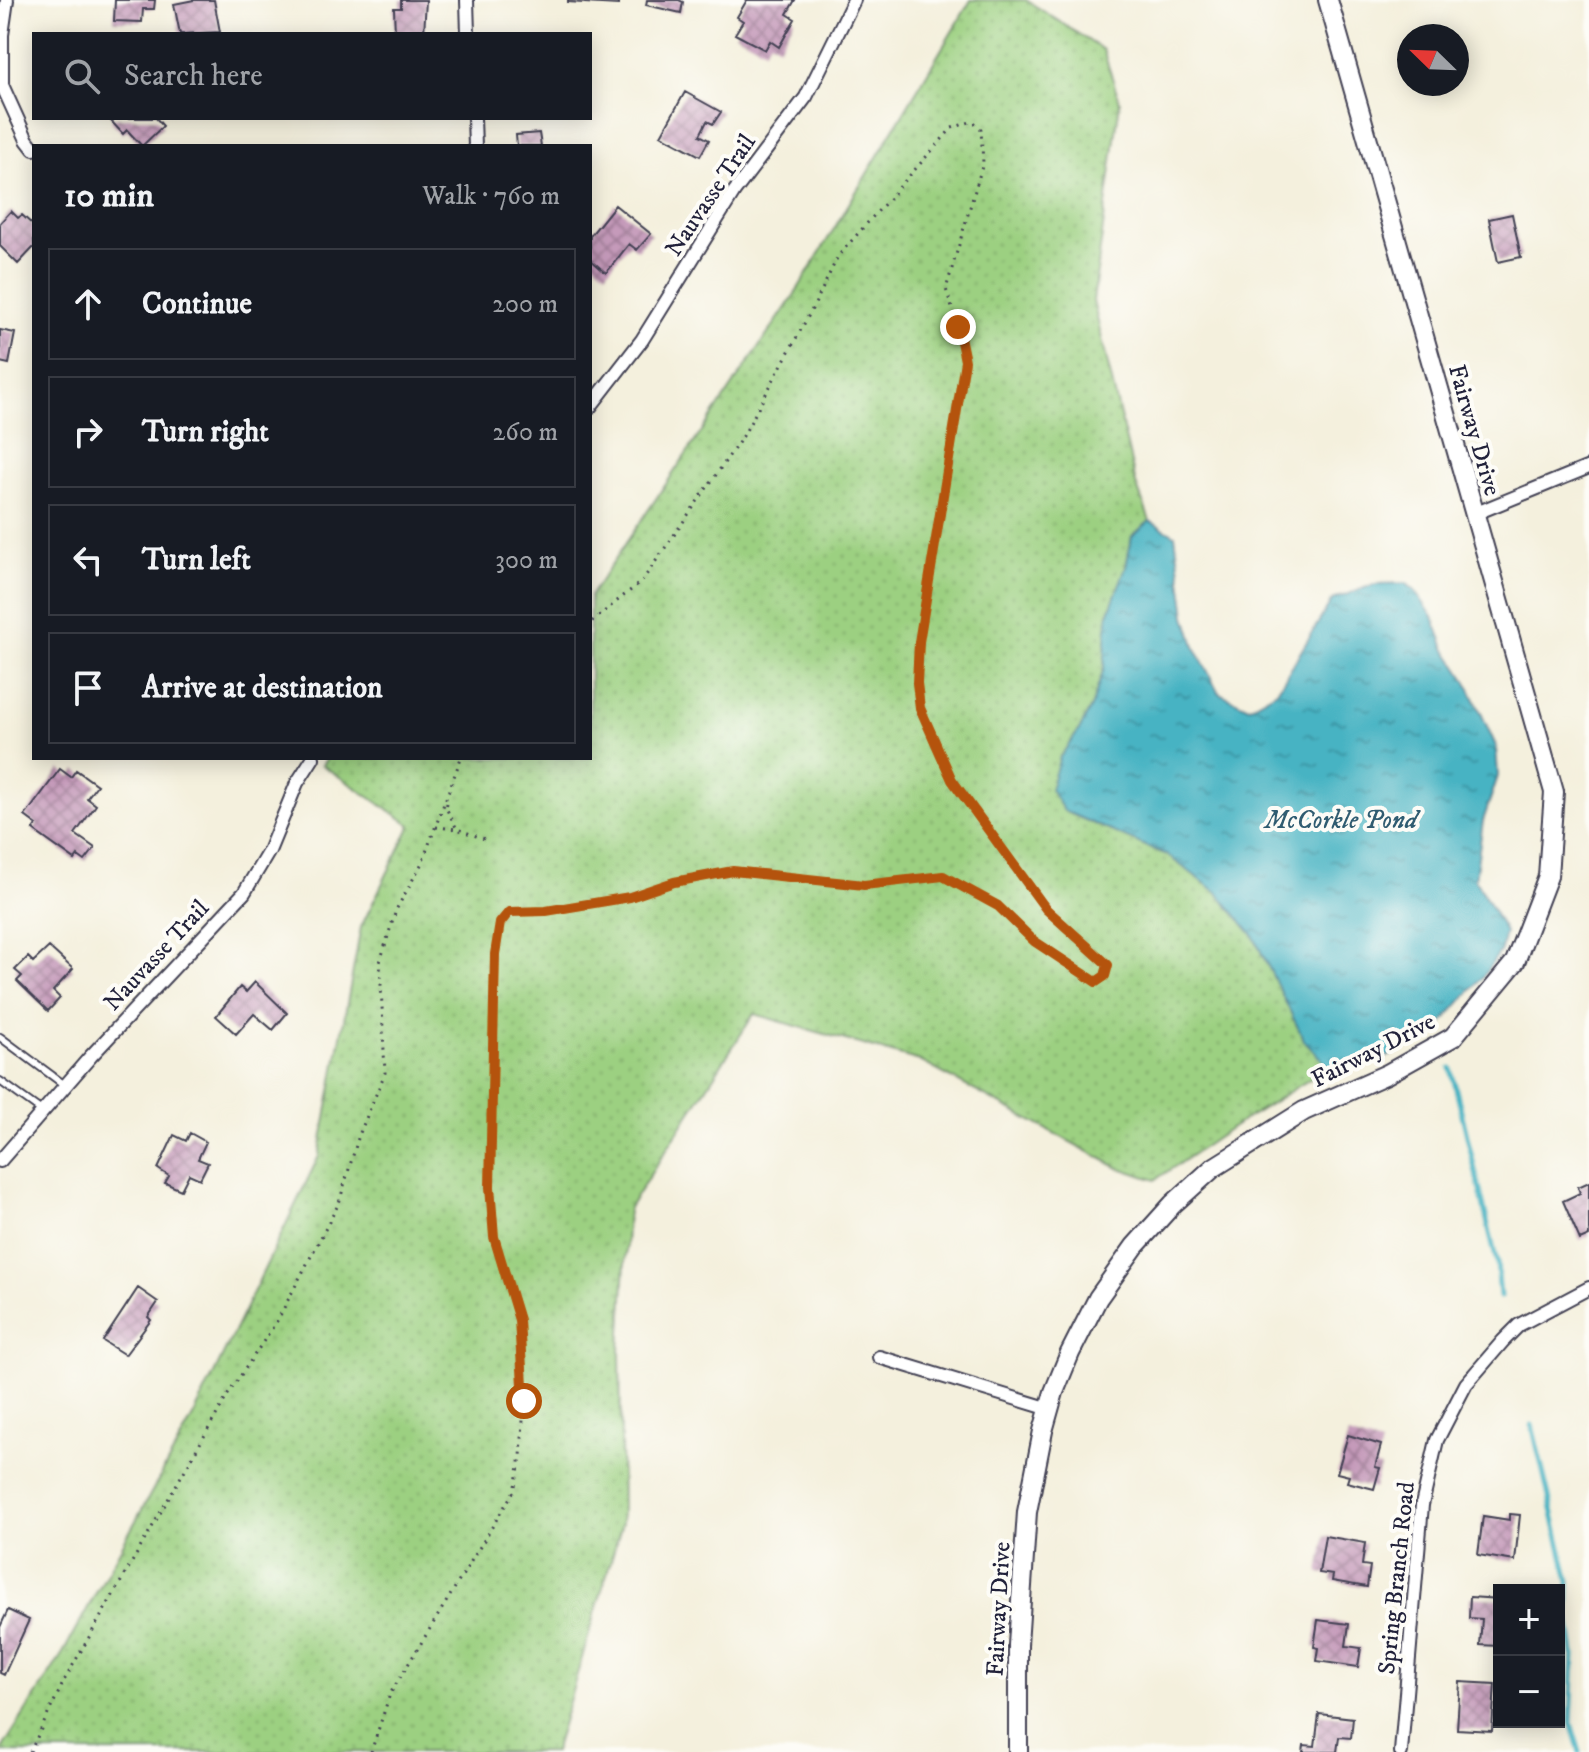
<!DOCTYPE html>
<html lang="en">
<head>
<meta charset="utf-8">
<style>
  :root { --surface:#171b24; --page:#20242c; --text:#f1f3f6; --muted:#9ea1a6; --line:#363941 }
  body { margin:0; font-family:"IM FELL DW Pica",serif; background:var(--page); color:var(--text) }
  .controls { position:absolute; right:24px; bottom:24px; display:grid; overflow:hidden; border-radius:0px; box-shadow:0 4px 20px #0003 }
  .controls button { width:72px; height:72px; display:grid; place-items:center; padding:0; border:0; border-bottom:2px solid var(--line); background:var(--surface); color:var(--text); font:40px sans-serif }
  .compass { position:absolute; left:1397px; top:24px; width:72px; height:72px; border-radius:50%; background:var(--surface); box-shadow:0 4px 20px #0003; rotate:293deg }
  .stop { position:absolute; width:24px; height:24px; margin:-18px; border:6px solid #b45309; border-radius:50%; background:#fff }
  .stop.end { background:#b45309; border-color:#fff; box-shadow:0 2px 8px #0008 }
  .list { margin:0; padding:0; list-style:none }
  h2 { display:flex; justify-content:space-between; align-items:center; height:104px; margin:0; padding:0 32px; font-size:34px }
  h2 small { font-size:26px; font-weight:400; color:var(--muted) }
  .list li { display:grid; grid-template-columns:52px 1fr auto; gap:24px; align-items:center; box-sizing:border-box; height:112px; margin:0 16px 16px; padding:0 16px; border:2px solid var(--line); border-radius:0px }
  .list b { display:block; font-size:30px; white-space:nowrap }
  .list em { font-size:26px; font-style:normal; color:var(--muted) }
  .icon { flex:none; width:44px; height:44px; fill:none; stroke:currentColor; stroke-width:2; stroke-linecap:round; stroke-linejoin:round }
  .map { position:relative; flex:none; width:1589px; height:1752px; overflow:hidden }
  .search { position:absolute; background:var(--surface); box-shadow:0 4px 20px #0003; left:32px; top:32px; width:560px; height:88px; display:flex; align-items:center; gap:20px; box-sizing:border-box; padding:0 28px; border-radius:0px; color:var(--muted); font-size:30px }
  .panel { position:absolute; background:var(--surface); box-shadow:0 4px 20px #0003; left:32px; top:144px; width:560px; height:616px; border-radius:0px }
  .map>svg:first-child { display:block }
  .grass { fill:url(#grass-dots); stroke:#5f795e; stroke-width:2 }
  .water { fill:url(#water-ripples); stroke:#346a7f; stroke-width:2 }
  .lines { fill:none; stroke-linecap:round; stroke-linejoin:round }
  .stream { stroke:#46b3c3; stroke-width:5 }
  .building { fill:url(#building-cross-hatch) }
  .lane-casing { stroke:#424153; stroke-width:10 }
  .street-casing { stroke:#424153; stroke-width:16 }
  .secondary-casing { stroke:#424153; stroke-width:22 }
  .path { stroke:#424153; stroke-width:3; stroke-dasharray:2 6; stroke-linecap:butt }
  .lane { stroke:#fff; stroke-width:6 }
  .street { stroke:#fff; stroke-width:12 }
  .secondary { stroke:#fff; stroke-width:18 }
  .route { stroke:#b45309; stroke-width:10 }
  .labels { text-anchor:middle; stroke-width:8; stroke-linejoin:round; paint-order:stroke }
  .street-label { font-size:24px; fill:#22223b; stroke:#fdfcf7 }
  .water-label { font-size:26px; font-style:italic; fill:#305c71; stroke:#fdfcf7 }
</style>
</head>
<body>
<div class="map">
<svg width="1589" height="1752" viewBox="0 0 1589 1752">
  <defs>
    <pattern id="grass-dots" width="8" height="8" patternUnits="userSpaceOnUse" patternTransform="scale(2)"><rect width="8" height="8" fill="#9cd081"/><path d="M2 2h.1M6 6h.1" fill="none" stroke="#86b270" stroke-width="1.8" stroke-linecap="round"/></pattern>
    <pattern id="water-ripples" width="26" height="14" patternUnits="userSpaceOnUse" patternTransform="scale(2)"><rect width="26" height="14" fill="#46b3c3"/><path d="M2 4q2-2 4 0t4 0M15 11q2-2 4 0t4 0" fill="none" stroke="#3a91a0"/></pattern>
    <pattern id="building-cross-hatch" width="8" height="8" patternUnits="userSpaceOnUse" patternTransform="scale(2)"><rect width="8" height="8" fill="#c59aba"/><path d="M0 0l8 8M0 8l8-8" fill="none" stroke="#a07d98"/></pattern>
  </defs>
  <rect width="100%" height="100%" fill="#fdfcf7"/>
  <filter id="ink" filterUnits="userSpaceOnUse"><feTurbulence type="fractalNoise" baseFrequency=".0125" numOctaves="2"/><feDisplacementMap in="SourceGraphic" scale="16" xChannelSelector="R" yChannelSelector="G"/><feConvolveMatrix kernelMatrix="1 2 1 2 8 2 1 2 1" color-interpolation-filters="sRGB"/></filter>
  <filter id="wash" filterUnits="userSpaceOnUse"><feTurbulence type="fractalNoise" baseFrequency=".006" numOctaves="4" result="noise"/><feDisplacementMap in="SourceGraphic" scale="32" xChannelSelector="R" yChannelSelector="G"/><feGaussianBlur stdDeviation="1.8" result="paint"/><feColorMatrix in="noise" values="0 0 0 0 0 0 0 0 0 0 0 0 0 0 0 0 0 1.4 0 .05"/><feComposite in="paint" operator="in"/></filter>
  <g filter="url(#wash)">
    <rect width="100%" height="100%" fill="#f4f0dd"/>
    <path class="grass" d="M 971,0 L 1026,0 L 1103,50 L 1120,102 L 1093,301 L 1136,484 L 1150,521 L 1132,536 L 1126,567 L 1108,615 L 1104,668 L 1092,705 L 1080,729 L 1060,757 L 1064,811 L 1167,855 L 1217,892 L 1253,935 L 1305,1042 L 1329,1067 L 1233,1127 L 1155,1180 L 1117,1167 L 920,1061 L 754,1014 L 628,1209 L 620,1351 L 622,1523 L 554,1752 L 0,1752 L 63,1653 L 194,1415 L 319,1156 L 361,927 L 411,825 L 322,765 L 327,758 L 590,758 L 590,596 L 795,294 Z"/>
    <path class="water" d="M 1150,521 L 1175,535 L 1186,616 L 1196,649 L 1219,693 L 1249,707 L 1277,691 L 1332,600 L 1375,584 L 1406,583 L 1416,592 L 1433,617 L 1445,648 L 1466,680 L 1496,746 L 1498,776 L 1483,821 L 1475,879 L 1505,932 L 1501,950 L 1482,978 L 1433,1033 L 1389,1056 L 1357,1068 L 1329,1067 L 1305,1042 L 1253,935 L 1217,892 L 1167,855 L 1064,811 L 1050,789 L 1060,757 L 1080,729 L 1092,705 L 1104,668 L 1108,615 L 1126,567 L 1132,536 Z"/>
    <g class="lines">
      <path class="stream" d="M 1451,1068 L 1497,1263 L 1500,1297
        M 1532,1425 L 1569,1581 L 1568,1613 L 1574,1653 L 1571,1723 L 1580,1752"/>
    </g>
    <g id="blocks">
      <path class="building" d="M 115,0 L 155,0 L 154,9 L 143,9 L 142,22 L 114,21 Z
        M 194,0 L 214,0 L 220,32 L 180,34 L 174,4 Z
        M 401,0 L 426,0 L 424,33 L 395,34 L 394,8 L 401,8 Z
        M 568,0 L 618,0 L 618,5 L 568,2 Z
        M 647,0 L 679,0 L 683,2 L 681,13 L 646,5 Z
        M 747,0 L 795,0 L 787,14 L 795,19 L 779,47 L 770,41 L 765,50 L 735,34 L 743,21 L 737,17 Z
        M 685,92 L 721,112 L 713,124 L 707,121 L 700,135 L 709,140 L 700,156 L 661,135 Z
        M 114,118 L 156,118 L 163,126 L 142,146 L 127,130 L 123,134 L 111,121 Z
        M 539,133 L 541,146 L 517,146 L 516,135 Z
        M 615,205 L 651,234 L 637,250 L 629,244 L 606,273 L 590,259 L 590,236 Z
        M 11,211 L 18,218 L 22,215 L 34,226 L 34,247 L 18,264 L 0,246 L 0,223 Z
        M 1512,214 L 1521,257 L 1498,262 L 1489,219 Z
        M 0,330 L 15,333 L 9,364 L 0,362 Z
        M 60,769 L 71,777 L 76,770 L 97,785 L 87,798 L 96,805 L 75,834 L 95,848 L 85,861 L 78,856 L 75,860 L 33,830 L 37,825 L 25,816 Z
        M 49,947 L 73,969 L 53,991 L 60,998 L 48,1011 L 17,981 L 22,976 L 15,970 L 28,957 L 33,962 Z
        M 255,982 L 287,1013 L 273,1030 L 254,1014 L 236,1034 L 216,1016 L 240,987 L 246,992 Z
        M 190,1133 L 206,1142 L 198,1159 L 208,1163 L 200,1179 L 189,1174 L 181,1190 L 165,1183 L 169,1176 L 158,1169 L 174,1135 L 186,1141 Z
        M 1589,1182 L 1589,1236 L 1580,1240 L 1563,1201 L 1580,1193 L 1578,1187 Z
        M 138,1288 L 158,1302 L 148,1317 L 151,1320 L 125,1355 L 103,1341 Z
        M 1348,1435 L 1381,1445 L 1375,1467 L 1380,1468 L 1374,1489 L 1347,1482 L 1349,1476 L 1337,1473 Z
        M 1510,1514 L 1520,1515 L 1515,1561 L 1478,1555 L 1483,1516 L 1510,1520 Z
        M 1325,1536 L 1365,1543 L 1362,1565 L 1370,1566 L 1367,1587 L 1332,1581 L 1333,1575 L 1319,1573 Z
        M 1470,1597 L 1499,1599 L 1499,1646 L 1480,1645 L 1482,1619 L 1469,1618 Z
        M 8,1610 L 29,1620 L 4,1675 L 0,1673 L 0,1627 Z
        M 1318,1620 L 1349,1624 L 1346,1646 L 1361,1648 L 1358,1667 L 1317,1661 L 1319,1648 L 1314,1647 Z
        M 1460,1682 L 1495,1684 L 1492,1731 L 1457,1729 Z
        M 1319,1714 L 1353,1718 L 1351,1738 L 1339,1737 L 1337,1752 L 1303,1752 L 1304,1745 L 1315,1746 Z"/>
    </g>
  </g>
  <g filter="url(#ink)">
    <use href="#blocks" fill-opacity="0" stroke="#424153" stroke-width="2"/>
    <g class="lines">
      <defs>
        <path id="lane" d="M 0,1037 L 66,1086
          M 0,1081 L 43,1112"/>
        <path id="street" d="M 7,0 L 2,35 L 2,85 L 27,140 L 34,149
          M 467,0 L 468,34
          M 474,118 L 475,146
          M 590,407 L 642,340 L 734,192 L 806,97 L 854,0
          M 1474,514 L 1589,467
          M 0,1161 L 91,1056 L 244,893 L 269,851 L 297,783 L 313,758
          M 879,1357 L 1050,1409
          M 1401,1752 L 1422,1505 L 1437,1440 L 1466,1384 L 1503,1341 L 1519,1325 L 1589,1288"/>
        <path id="secondary" d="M 1018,1752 L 1018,1645 L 1027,1512 L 1043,1431 L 1054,1392 L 1070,1353 L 1098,1298 L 1135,1246 L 1173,1204 L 1213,1168 L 1304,1111 L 1387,1074 L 1453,1037 L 1515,962 L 1548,876 L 1554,792 L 1328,0"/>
      </defs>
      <use href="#lane" class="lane-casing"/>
      <use href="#street" class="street-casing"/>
      <use href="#secondary" class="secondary-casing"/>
      <path class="path" d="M 447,803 L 446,808 L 457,829
        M 436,827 L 457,829 L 487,840
        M 30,1752 L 65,1679 L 229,1393 L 277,1321 L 339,1203 L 359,1135 L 385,1073 L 380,962 L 396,910 L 422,863 L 461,758
        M 371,1752 L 390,1694 L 514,1491 L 521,1457 L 524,1401 L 519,1320 L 494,1237 L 490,1187 L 495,954 L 500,923 L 509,912 L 546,911 L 630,897 L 674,882 L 733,871 L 864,885 L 943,876 L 998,906 L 1034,941 L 1096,982 L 1105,976 L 1108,965 L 1046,909 L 952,780 L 920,708 L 917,683 L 919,642 L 965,361 L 958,327 L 946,289 L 983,163 L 981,129 L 973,121 L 952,128 L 838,256 L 817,300 L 743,436 L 642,581 L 590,623"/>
      <use href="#lane" class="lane"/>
      <use href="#street" class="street"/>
      <use href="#secondary" class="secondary"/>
    </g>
  </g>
  <g class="lines" filter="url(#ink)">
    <path class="route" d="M 524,1401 L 519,1320 L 494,1237 L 490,1187 L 495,954 L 500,923 L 509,912 L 546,911 L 630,897 L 674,882 L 733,871 L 864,885 L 943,876 L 998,906 L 1034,941 L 1096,982 L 1105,976 L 1108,965 L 1046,909 L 952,780 L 920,708 L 917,683 L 919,642 L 965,361 L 958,327"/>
  </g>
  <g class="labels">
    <g class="street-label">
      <text transform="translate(710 195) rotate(-56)" y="8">Nauvasse Trail</text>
      <text transform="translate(1475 430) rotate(74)" y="8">Fairway Drive</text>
      <text transform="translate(156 955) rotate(-47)" y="8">Nauvasse Trail</text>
      <text transform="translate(1373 1050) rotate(-27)" y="8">Fairway Drive</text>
      <text transform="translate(1396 1578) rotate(-84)" y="8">Spring Branch Road</text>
      <text transform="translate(998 1609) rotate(-87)" y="8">Fairway Drive</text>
    </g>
    <g class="water-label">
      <text x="1341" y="828">McCorkle Pond</text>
    </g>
  </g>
</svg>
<div class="controls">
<button>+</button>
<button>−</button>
</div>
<svg class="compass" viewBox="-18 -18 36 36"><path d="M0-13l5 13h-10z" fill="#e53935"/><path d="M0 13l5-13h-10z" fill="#9ea1a6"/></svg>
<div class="stop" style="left:524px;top:1401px"></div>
<div class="stop end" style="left:958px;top:327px"></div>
<div class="search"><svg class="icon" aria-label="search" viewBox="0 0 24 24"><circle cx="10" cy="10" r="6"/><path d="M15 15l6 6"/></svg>Search here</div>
<section class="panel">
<h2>10 min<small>Walk · 760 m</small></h2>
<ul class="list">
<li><svg class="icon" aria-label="ahead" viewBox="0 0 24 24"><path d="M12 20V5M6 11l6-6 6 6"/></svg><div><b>Continue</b></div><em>200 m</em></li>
<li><svg class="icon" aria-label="right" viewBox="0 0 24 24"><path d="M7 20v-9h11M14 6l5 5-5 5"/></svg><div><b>Turn right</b></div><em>260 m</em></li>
<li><svg class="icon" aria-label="left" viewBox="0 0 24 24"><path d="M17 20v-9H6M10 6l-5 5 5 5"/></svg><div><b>Turn left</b></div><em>300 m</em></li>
<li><svg class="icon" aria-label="arrive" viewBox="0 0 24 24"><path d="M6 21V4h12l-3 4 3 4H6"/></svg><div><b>Arrive at destination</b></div></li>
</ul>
</section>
</div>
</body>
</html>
